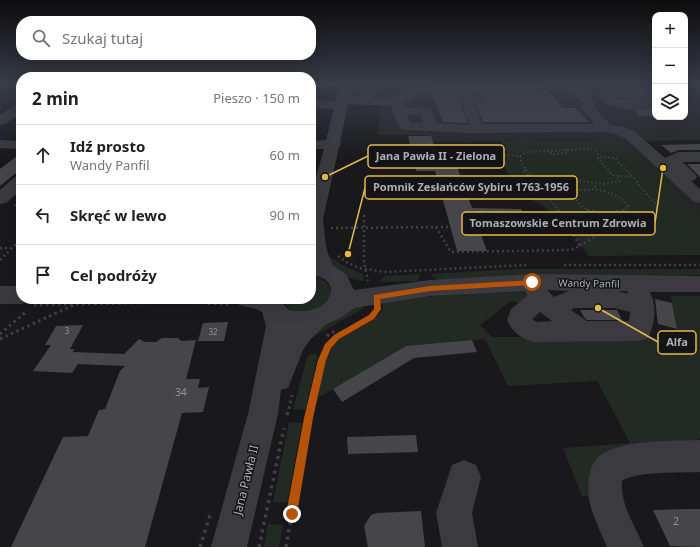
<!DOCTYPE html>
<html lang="pl">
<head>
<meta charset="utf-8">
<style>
  :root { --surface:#fff; --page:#f6f6f6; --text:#202124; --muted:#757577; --line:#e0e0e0 }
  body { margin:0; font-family:"Noto Sans",sans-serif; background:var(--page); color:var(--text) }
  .controls { position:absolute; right:12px; top:12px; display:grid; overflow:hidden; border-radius:8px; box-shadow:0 4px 16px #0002 }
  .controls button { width:36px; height:36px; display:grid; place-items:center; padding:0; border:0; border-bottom:1px solid var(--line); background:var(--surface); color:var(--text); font:20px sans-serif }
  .stop { position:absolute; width:12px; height:12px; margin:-9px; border:3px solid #b45309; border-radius:50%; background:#fff }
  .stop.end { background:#b45309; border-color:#fff; box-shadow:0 1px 4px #0008 }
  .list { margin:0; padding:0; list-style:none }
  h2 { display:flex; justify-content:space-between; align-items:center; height:52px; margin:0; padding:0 16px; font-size:17px }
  h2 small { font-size:13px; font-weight:400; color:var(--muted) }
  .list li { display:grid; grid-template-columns:26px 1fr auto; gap:12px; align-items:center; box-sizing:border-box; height:60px; padding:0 16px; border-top:1px solid var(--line) }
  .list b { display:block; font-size:15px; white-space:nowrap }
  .list p { margin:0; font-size:13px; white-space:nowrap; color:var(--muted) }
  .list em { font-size:13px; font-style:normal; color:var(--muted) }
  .icon { flex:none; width:22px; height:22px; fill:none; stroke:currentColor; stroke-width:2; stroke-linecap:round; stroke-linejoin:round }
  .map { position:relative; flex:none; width:700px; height:547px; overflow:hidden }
  .search { position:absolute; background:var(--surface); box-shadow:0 4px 16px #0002; left:16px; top:16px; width:300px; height:44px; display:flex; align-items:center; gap:10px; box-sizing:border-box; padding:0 14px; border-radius:16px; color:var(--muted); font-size:15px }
  .panel { position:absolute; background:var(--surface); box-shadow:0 4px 16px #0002; left:16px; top:72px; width:300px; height:232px; border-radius:16px }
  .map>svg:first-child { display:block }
  .built { fill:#252527 }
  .green { fill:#232a24 }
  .building { fill:#46464a }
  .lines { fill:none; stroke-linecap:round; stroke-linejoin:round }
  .path-far4 { stroke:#404146; stroke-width:1.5; stroke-dasharray:1 2; stroke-linecap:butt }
  .path-far3 { stroke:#404146; stroke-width:2; stroke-dasharray:1.5 2.5; stroke-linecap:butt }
  .path-far2 { stroke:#404146; stroke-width:2.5; stroke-dasharray:2 3; stroke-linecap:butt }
  .path-far1 { stroke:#404146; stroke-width:3; stroke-dasharray:2.5 3.5; stroke-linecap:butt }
  .path { stroke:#404146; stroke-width:3.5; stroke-dasharray:3 4.5; stroke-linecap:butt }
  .minor { fill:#3a3a3f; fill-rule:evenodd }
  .route { fill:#b45309 }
  .labels { text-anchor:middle; stroke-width:3; stroke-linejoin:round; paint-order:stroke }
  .number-label { font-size:8px; fill:#92959d }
  .street-label { font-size:10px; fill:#acafb9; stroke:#141315 }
  .near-number-label { font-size:10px; fill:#92959d }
  .near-street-label { font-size:12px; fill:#acafb9; stroke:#141315 }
  .leader { fill:none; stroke:#e4ba47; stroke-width:1.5 }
  .callout-dot { fill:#e4ba47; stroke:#141315; stroke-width:1.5 }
  .callout { fill:#141315; stroke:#e4ba47; stroke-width:1.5 }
  .callout-label { font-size:11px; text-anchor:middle; font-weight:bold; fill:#acafb9 }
</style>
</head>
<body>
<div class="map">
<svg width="700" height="547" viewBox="0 0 700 547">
  <rect width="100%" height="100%" fill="#19181a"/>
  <path class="built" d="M 382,85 L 655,85 L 655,117 L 685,117 L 685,85 L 700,85 L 700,140 L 645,141 L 700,190 L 700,215 L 624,140 L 428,142 L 426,135 L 378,135 Z"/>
  <path class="green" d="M 624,140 L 700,215 L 700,255 L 588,256 L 574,234 L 547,209 L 518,191 L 496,153 L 507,153 L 501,141 Z
    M 326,254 L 342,265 L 363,274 L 364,281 C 346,279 332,271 326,254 Z
    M 515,269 L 700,269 L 700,275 L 438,280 L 430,274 Z
    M 421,274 L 417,281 L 380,282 L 384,276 Z
    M 311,275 C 361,288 300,334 281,299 L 311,299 Z
    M 518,290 L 524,292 L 528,297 L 519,303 L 511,301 L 480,325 L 492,337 L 677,338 L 677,329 L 671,296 L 700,296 L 700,438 L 697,439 L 698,444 L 609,450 L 599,457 L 594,496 L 582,496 L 563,448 L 630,443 L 597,381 L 508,386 L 485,339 L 406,346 L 318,398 C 322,381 323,356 336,342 C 349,328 375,327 383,307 L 381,302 L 455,294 Z
    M 364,306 L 359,311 L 305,341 L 303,337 L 348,309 Z
    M 315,354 L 317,355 L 317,359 L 305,410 L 293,409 L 307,358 L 309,355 Z
    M 289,422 L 302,423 L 287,503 L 273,502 Z
    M 268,524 L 283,525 L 279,547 L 264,547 Z"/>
  <path class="building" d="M 429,85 L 542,85 L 563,108 L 575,108 L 589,122 L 483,122 L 476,104 L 480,102 L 482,97 L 480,94 L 477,93 L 466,95 L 460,100 L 467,123 L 443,122 Z
    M 653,107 L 655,110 L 655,116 L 639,116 L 634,110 Z
    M 408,136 L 431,136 L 437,153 L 452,153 L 472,208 L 521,209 L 528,222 L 559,222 L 567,234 L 481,235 L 487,251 L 457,251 L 435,171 L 416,171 Z
    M 700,144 L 700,150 L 678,150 L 671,153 L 661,145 Z
    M 21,153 L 21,169 L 0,186 L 0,169 Z
    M 687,164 L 700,164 L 700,178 L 698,175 Z
    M 655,299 L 672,303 L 677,329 L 658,324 Z
    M 580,310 L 617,310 L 622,320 L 587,320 L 584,317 Z
    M 228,322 L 224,341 L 198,341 L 203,323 Z
    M 83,325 L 70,349 L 74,349 L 73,352 L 124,354 L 139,339 L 145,342 L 156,342 L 162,338 L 178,338 L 181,341 L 196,340 L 186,379 L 200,379 L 198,388 L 209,387 L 203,412 L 182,413 L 145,547 L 11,547 L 63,437 L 88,436 L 99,410 L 105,409 L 120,371 L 125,366 L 78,364 L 72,373 L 33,371 L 51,345 L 45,345 L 56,326 Z
    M 472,340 L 477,352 L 414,358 L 342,402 L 333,389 L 406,346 Z
    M 416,435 L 418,452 L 348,454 L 347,437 Z
    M 687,509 L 700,509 L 700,547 L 670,546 L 653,510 Z
    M 421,511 L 425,547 L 368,547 L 364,526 L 371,515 L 377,513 Z"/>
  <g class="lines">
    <path class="path-far4" d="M 542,89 L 561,90
      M 0,99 L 9,99"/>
    <path class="path-far3" d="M 547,150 L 552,154 L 567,153 L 568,152 L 565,149
      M 492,154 L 520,156 L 522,164 L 533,179
      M 520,156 L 528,152 L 589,149 L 595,151 L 600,157
      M 600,157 L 615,158 L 631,175 L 628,177 L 612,175 L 598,158 Z
      M 526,170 L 523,171 L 527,175 L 533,177
      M 631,175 L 657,206 L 658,209 L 654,211
      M 592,189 C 607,191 620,195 629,207 L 623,211
      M 512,190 L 588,190 L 595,188 L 596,184
      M 569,190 L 581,206 L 590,211
      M 14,205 L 21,206
      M 559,211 L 533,179 L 550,177 L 603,184 L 620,181 L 616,176"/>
    <path class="path-far2" d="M 587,210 L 606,214 L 625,210
      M 364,215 L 364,262 L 368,281
      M 436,227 L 451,252 L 571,250 L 580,246 L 558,210
      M 331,228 L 451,227
      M 580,246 L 594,237 L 656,210
      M 0,248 L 11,248
      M 338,256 L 348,263 L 360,268 L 384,272 L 527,265
      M 0,260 L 21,239
      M 564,265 L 700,265"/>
    <path class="path-far1" d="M 34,305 L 179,302 L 229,304
      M 0,334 L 27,311
      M 327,336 L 336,330
      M 0,339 L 74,305
      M 289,409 L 292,395
      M 310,409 C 315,390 318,362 328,346 C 336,333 357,325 371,317 L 374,313"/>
    <path class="path" d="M 287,415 L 289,408
      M 200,547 L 210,515
      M 259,547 L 284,428
      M 286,547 L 310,408"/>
    <path class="minor" d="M 311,85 L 320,85 L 315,95 L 311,96 Z
      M 341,85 L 353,85 L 350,97 C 360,97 364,92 371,85 L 390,85 L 388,87 L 380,90 L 372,98 C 384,99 397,100 407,92 L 407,89 L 402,85 L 417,85 L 419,88 C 419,98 410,101 402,104 L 404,107 L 431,108 L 437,123 L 469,125 L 461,101 C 464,96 473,94 479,95 L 481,98 L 479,101 L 474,103 L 482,124 L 595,124 L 581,108 L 582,103 L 566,85 L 579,85 L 595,102 L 594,107 L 611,125 L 624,127 L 635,132 L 665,158 L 678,152 L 700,152 L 700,162 L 683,162 L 697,176 L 695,180 L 691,181 L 700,189 L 700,203 L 694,202 L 625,138 L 615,134 L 607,132 L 468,133 L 406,130 L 401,129 L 396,121 L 391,106 L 348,104 L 340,142 L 341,144 L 339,147 L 323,219 L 326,247 L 332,265 L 346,274 L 354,290 L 430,280 L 532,274 L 700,276 L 700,292 L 650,292 C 657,306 655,324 648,338 L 639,341 L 534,342 C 520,338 513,333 507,320 L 511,309 L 527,296 L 525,291 L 430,296 L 354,308 L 342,317 L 325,325 L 310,340 L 303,350 L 288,388 L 281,390 L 278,414 L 247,547 L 211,547 L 248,414 L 266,326 L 262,312 L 256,309 L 239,305 L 235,299 L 279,299 C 282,302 284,306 288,309 C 291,311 296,311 300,311 C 330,313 346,279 311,275 L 311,195 L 324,149 L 311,149 L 311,141 L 326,140 L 334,109 L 311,108 L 311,100 L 336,101 ZM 407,115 L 421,115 L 423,123 L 410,122 ZM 547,290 L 569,291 L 554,297 ZM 618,291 L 627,291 L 628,294 ZM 574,308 L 614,308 L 630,312 L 629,321 L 587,321 L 571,310 ZM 540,312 L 552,321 L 537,322 L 532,319 Z
      M 631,85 L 644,85 L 655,97 L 655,102 L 652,106 C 637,110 609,112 599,97 C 607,87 624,90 635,90 ZM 613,98 L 642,98 L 644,99 L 625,100 Z
      M 21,103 L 21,113 L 5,124 L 0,125 L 0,115 L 16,104 Z
      M 0,140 L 21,141 L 21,149 L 0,148 Z
      M 21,176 L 21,190 L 6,203 L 0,204 L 0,190 L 15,177 Z
      M 0,286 L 21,286 L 21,299 L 30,299 L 29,301 L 21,304 L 0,304 Z
      M 700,440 L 700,472 C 682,473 635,471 622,481 C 620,505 635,525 644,547 L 607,547 C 601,533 594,519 590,504 C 587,491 587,468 598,457 C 619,439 673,441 700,440 Z
      M 464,460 L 476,465 L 481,477 L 472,513 L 478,547 L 442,547 L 436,513 L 452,465 Z"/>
  </g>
  <linearGradient id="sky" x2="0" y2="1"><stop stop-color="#0e0d0e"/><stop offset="0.52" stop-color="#383d49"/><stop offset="1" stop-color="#383d49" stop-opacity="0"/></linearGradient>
  <rect width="700" height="162" fill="url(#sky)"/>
  <path class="route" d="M 532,280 L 535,282 L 532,285 L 430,291 L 380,299 L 381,309 L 374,319 L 339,339 L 331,348 L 326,360 L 313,418 L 297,514 L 295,518 L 292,519 L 288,518 L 286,514 L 304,418 L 318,360 L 325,344 L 334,335 L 369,315 L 374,309 L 374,295 L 430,286 Z"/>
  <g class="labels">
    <g class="number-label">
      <text x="67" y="334">3</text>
      <text x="213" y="335">32</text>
    </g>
    <g class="street-label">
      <text transform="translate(589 283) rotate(1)" y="4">Wandy Panfil</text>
    </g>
    <g class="near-number-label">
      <text x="181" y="396">34</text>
      <text x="676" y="525">2</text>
    </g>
    <g class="near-street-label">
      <text transform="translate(246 480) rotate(-76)" y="4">Jana Pawła II</text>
    </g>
  </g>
  <path class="leader" d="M325 177L368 156M348 254L365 188M663 168L655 223M598 308L658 342"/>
  <g class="callout-dot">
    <circle cx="325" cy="177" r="4"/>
    <circle cx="348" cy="254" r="4"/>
    <circle cx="663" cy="168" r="4"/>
    <circle cx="598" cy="308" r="4"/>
  </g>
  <g class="callout">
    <rect x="368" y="145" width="136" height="23" rx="4"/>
    <rect x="365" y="176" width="212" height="23" rx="4"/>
    <rect x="462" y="212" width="193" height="23" rx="4"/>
    <rect x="658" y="331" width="38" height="23" rx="4"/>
  </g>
  <g class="callout-label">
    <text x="436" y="160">Jana Pawła II - Zielona</text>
    <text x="471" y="191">Pomnik Zesłańców Sybiru 1763-1956</text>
    <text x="558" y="227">Tomaszowskie Centrum Zdrowia</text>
    <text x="677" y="346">Alfa</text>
  </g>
</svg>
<div class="controls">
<button>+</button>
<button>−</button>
<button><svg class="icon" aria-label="layers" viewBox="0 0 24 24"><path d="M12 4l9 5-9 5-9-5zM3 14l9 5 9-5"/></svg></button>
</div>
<div class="stop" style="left:532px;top:282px"></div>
<div class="stop end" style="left:292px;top:514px"></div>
<div class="search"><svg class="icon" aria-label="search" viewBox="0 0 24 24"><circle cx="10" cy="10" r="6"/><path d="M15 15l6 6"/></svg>Szukaj tutaj</div>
<section class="panel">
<h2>2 min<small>Pieszo · 150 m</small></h2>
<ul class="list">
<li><svg class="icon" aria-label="ahead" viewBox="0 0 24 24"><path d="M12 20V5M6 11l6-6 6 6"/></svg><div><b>Idź prosto</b><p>Wandy Panfil</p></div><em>60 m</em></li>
<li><svg class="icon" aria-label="left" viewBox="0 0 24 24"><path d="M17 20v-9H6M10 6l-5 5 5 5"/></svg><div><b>Skręć w lewo</b></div><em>90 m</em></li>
<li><svg class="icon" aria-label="arrive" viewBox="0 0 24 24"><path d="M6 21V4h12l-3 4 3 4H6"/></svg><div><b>Cel podróży</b></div></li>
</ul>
</section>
</div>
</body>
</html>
